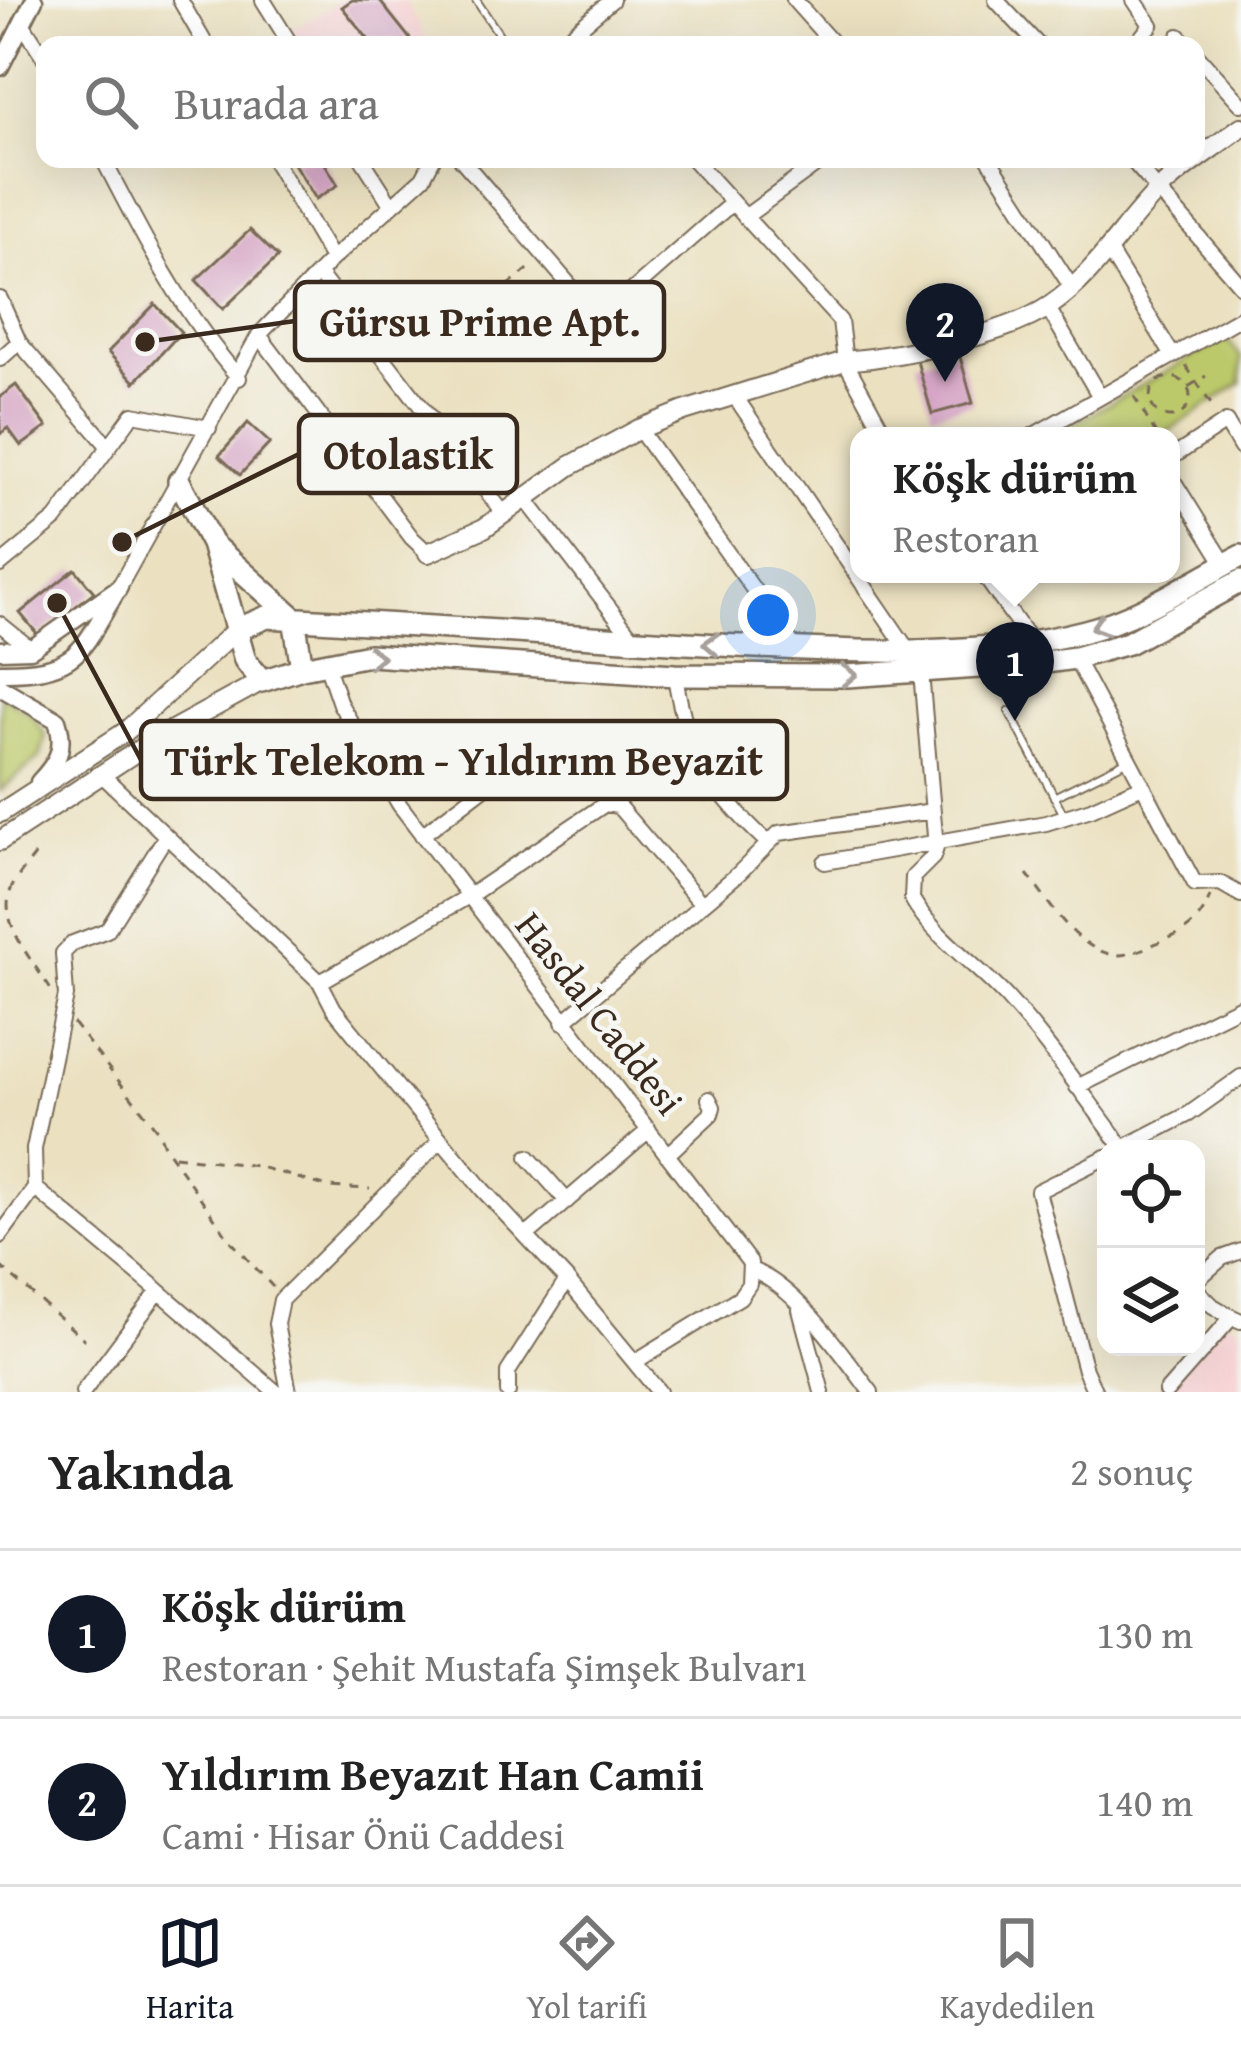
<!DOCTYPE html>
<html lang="tr">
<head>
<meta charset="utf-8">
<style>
  :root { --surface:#fff; --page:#f6f6f6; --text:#222; --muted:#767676; --line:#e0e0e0; --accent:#111827 }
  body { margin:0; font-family:"Gentium Book Plus",serif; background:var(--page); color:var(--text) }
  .controls { position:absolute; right:36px; bottom:36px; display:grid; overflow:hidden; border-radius:24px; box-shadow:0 12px 48px #0002 }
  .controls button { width:108px; height:108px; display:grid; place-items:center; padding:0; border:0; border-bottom:3px solid var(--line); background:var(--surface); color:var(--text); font:60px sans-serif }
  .you { position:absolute; left:768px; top:615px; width:42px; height:42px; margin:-30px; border:9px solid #fff; border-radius:50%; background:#1a73e8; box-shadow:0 0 0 18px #1a73e833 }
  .badge { display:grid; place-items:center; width:78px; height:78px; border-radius:50%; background:var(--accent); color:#fff; font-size:39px; font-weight:700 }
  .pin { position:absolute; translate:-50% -99px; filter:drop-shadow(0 3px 6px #0008) }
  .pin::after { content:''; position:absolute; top:63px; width:42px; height:36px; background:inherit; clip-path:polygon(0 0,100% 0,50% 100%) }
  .popup { position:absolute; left:850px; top:427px; width:330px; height:156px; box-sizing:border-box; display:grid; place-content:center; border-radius:24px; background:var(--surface); filter:drop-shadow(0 3px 9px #0005); font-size:39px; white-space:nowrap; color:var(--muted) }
  .popup b { font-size:45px; color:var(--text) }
  .popup::after { content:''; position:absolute; left:50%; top:100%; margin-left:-24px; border:24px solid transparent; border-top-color:var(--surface) }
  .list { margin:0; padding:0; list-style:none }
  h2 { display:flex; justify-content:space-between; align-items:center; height:156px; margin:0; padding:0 48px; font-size:51px }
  h2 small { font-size:39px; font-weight:400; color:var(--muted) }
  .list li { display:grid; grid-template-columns:78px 1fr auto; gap:36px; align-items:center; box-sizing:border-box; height:168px; padding:0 48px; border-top:3px solid var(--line) }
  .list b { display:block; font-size:45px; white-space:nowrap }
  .list p { margin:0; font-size:39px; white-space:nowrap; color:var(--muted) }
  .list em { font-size:39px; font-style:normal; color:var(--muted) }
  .icon { flex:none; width:66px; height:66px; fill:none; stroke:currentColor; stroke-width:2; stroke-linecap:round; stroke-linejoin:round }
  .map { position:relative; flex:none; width:1241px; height:1392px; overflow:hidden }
  .search { position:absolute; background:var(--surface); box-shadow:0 12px 48px #0002; left:36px; right:36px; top:36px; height:132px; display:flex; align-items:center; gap:30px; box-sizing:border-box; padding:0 42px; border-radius:24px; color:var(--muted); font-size:45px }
  .sheet { height:492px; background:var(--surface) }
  nav { display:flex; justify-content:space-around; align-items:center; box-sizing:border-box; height:168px; border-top:3px solid var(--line); background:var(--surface); font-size:33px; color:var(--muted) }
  nav a { display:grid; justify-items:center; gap:6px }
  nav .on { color:var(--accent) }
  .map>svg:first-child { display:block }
  .built { fill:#f7cfd1 }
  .green { fill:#bcc96b; stroke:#7c7a44; stroke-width:3 }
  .building { fill:#d5a4c5 }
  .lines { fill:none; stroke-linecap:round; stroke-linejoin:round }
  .service-casing { stroke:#796a57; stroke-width:10 }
  .minor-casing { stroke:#796a57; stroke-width:18 }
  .tertiary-casing { stroke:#796a57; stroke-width:21 }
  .secondary-casing { stroke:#796a57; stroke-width:22 }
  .primary-casing { stroke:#796a57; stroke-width:26 }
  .path { stroke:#796a57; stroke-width:3; stroke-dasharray:9 9; stroke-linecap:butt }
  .service { stroke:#fff; stroke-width:6 }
  .minor { stroke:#fff; stroke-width:14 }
  .tertiary { stroke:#fff; stroke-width:16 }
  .secondary { stroke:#fff; stroke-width:18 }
  .primary { stroke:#fff; stroke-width:21 }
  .oneway { stroke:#a79f9a }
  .labels { text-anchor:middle; stroke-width:9; stroke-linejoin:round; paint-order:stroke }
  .street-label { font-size:39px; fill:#3b2a1e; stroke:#f6f6f2 }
  .leader { fill:none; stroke:#3b2a1e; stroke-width:4.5 }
  .callout-dot { fill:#3b2a1e; stroke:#f6f6f2; stroke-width:4.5 }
  .callout { fill:#f6f6f2; stroke:#3b2a1e; stroke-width:4.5 }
  .callout-label { font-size:42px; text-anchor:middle; font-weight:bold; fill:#3b2a1e }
</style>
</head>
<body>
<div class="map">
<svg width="1241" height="1392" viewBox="0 0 1241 1392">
  <rect width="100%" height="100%" fill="#f6f6f2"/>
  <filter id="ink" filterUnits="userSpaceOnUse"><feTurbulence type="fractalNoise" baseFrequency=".00833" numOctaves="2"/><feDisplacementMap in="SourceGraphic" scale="24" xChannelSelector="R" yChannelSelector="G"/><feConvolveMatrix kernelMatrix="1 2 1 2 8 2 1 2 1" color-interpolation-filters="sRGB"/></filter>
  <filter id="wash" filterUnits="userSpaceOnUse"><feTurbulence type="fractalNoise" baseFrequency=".004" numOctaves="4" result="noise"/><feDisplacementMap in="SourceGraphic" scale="48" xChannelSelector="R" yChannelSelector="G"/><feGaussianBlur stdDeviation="2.7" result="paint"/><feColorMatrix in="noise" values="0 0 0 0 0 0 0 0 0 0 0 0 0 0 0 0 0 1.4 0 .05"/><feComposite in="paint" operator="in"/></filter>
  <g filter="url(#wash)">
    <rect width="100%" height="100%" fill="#ebe1c1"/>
    <path class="built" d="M 342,0 L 404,0 L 431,45 L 296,45 L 288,32 Z
      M 1223,1318 L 1241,1328 L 1241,1392 L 1154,1392 Z"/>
    <path class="green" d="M 1226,338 L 1241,357 L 1241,383 L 1161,436 L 1053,435 Z
      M 0,694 L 33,716 L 46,736 L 40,757 L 0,791 Z"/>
    <g id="blocks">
      <path class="building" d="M 352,0 L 379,0 L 415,45 L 373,45 L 342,7 Z
        M 291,159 L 322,159 L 338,185 L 316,199 Z
        M 250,230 L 278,257 L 223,309 L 196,280 Z
        M 155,304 L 181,332 L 135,382 L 108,352 Z
        M 958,350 L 973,403 L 932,414 L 917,361 Z
        M 16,385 L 47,427 L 21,446 L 8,428 L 0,434 L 0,397 Z
        M 248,423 L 270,443 L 240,475 L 219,456 Z
        M 75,569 L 94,592 L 39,636 L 20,613 Z"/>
    </g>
  </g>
  <g filter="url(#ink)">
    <use href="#blocks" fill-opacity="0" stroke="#796a57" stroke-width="3"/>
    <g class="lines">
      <defs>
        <path id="service" d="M 476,0 L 506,45
          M 1009,711 L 1064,815
          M 1054,797 L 1128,760"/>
        <path id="minor" d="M 180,0 L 206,45
          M 263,0 L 291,45
          M 794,0 L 834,45
          M 996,0 L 1038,45
          M 1134,0 L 1151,25 L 1135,45
          M 22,23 L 45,59
          M 1179,36 L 1187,45
          M 559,45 L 612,0
          M 1196,54 L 1241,104
          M 103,159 C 143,237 181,311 239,378
          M 273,159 L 332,259
          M 362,159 L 392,206
          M 461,159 L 611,333
          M 693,159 L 840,321 L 845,361 L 886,436
          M 989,159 L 1072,288
          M 1131,159 L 1241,286
          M 745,217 L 824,159
          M 1107,248 L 1173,356
          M 318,273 L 504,514
          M 0,299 L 19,342 L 109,447
          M 1048,308 L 1100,397
          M 599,320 L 732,203
          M 259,335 L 412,538 L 428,553
          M 0,359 L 19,342
          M 734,395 L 908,650
          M 639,429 L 796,649
          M 1032,436 L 1241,317
          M 1171,458 L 1226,422 L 1241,448
          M 1171,477 L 1225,564
          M 525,498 L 634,640
          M 0,565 L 56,519 L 133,414 L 209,428
          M 983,574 L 1034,646
          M 119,587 L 259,335 L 332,259 L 423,178 L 433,159
          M 0,624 L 31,649
          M 1075,658 L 1195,884 L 1220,883 L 1241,895
          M 326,663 L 340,704 L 399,804 L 750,1263 L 749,1284 L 740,1297 L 636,1361
          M 921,672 L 936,848 L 933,857 L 913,877 L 912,899 C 934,938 979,966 1009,1000 C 1051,1046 1086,1099 1124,1149
          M 675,675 C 686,752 710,789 767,842
          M 101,774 L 320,982 L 469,896 L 605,804 L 618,806 L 702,904
          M 422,835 L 486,786
          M 825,862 L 1046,823 L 1091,809 L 1142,786
          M 320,982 L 334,1009 L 397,1087 L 483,1190 L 567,1280 L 659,1392
          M 563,1022 L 738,874 L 779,833 L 933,811
          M 1077,1087 L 1241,1006
          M 1121,1149 L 1189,1114 L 1241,1077
          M 667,1155 L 711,1114 L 713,1107 L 709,1099
          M 528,1157 L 567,1201
          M 35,1188 L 159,1291 L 83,1392
          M 0,1236 L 35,1188 L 34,1149 L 66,996 L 63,953 L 73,943 L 107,930 L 166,836
          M 526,1236 L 649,1130
          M 751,1270 C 796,1286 842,1354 871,1392
          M 1196,1281 L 1222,1258 L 1241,1251
          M 1196,1289 L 1213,1306 L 1232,1317
          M 159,1291 L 276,1392
          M 800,1310 L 822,1392
          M 289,1392 L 276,1324 L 281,1300 L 441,1140
          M 508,1392 L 508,1372 L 567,1280
          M 1095,1392 L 1085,1370 L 1038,1191 L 1106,1157
          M 1166,1392 L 1232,1317 L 1241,1321"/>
        <path id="tertiary" d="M 0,67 L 34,0
          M 0,650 L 31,649 L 114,591
          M 0,672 C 81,673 81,650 119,587
          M 0,687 L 57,720 C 66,748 58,762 39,782"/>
        <path id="secondary" d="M 428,553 L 484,528 L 570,466 L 639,429 L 684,411 L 845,361 C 900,356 1006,336 1051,305 C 1092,277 1119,232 1153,196 C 1178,170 1212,149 1241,127
          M 0,813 L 125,732 L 236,630
          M 0,841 L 154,740 L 262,681"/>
        <path id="primary" d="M 179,481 L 212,544 L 245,660 L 262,681 L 302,668 L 369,655 L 675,675 L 847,676 L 1038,663 L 1075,658 L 1128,643 L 1241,581
          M 212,544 L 294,618 L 302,668
          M 236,630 L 267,617 C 407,625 546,634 686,643 C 809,650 966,662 1085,631 C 1142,616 1189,583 1241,556"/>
      </defs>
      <use href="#service" class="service-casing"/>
      <use href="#minor" class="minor-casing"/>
      <use href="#tertiary" class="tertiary-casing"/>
      <use href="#secondary" class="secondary-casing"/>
      <use href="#primary" class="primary-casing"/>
      <path class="path" d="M 402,355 L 484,306 L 532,266
        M 1186,366 L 1211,404
        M1150 397a20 20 0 1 1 40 0a20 20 0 1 1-40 0Z
        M 1188,387 L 1206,376
        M 1134,396 L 1157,436
        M 35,855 C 26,867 12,881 9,896 C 2,928 36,965 51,990
        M 1027,874 C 1048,901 1079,954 1118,955 C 1133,955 1149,946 1164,940 C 1187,932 1202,920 1210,896
        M 73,1023 L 159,1132 L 164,1146 L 230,1240 L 273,1287
        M 174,1156 L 257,1166 L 328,1187 L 370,1189
        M 0,1266 L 85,1340"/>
      <use href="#service" class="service"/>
      <use href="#minor" class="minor"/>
      <use href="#tertiary" class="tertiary"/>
      <use href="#secondary" class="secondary"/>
      <use href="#primary" class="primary"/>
    </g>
    <defs><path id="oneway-chevron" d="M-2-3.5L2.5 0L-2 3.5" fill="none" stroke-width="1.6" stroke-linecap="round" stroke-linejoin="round" transform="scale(3)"/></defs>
    <g class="oneway">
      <use href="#oneway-chevron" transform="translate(1099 626) rotate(163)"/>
      <use href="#oneway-chevron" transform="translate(711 644) rotate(-177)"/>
      <use href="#oneway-chevron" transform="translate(376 657) rotate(-2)"/>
      <use href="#oneway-chevron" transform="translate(849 675) rotate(-2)"/>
    </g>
  </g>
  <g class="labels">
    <g class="street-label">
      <text transform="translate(600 1013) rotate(52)" y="14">Hasdal Caddesi</text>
    </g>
  </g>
  <path class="leader" d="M145 342L295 321M122 542L299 454M57 603L141 760"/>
  <g class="callout-dot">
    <circle cx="145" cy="342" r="12"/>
    <circle cx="122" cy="542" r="12"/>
    <circle cx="57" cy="603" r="12"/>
  </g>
  <g class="callout">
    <rect x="295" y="282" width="369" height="78" rx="12"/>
    <rect x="299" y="415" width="218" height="78" rx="12"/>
    <rect x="141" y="721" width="646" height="78" rx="12"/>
  </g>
  <g class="callout-label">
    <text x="480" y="336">Gürsu Prime Apt.</text>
    <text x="408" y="469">Otolastik</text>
    <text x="464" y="775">Türk Telekom - Yıldırım Beyazit</text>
  </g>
</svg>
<div class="controls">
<button><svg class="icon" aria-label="locate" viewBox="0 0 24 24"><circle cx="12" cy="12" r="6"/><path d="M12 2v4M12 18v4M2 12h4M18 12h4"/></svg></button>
<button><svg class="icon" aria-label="layers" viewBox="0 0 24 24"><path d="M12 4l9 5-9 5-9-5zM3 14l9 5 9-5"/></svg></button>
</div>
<div class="you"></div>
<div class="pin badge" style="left:1015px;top:721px">1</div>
<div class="popup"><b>Köşk dürüm</b>Restoran</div>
<div class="pin badge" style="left:945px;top:382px">2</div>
<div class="search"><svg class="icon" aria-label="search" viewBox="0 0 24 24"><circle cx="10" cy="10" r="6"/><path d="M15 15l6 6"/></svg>Burada ara</div>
</div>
<section class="sheet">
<h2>Yakında<small>2 sonuç</small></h2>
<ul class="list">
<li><span class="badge">1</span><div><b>Köşk dürüm</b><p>Restoran · Şehit Mustafa Şimşek Bulvarı</p></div><em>130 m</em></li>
<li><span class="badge">2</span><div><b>Yıldırım Beyazıt Han Camii</b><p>Cami · Hisar Önü Caddesi</p></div><em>140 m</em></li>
</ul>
</section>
<nav>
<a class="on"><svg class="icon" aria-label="map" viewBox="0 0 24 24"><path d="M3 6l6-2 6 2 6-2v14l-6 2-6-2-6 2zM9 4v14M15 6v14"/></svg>Harita</a>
<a><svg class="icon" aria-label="directions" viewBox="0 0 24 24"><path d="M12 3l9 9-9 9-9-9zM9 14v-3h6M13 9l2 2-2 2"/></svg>Yol tarifi</a>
<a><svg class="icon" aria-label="saved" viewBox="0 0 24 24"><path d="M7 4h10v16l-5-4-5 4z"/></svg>Kaydedilen</a>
</nav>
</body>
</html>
